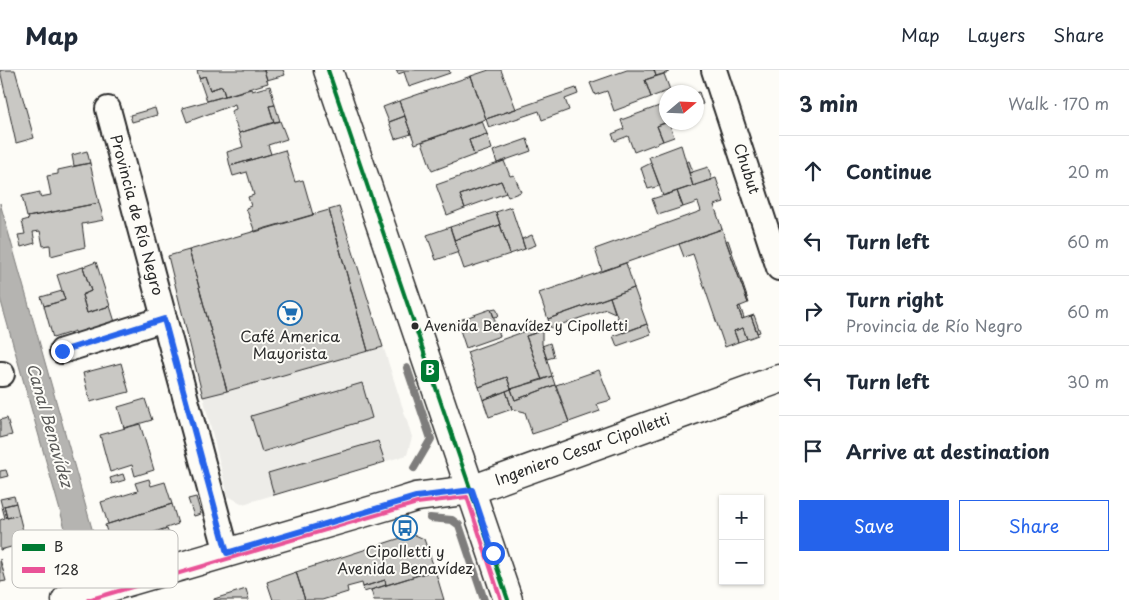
<!DOCTYPE html>
<html lang="en">
<head>
<meta charset="utf-8">
<style>
  :root { --surface:#fff; --page:#f2f2f3; --text:#1f2937; --muted:#747a83; --line:#e0e1e3; --accent:#2563eb }
  body { margin:0; font-family:"Playpen Sans",sans-serif; background:var(--page); color:var(--text) }
  .controls { position:absolute; right:15px; bottom:15px; display:grid; overflow:hidden; border-radius:0px; box-shadow:0 1px 4px #0004 }
  .controls button { width:45px; height:45px; display:grid; place-items:center; padding:0; border:0; border-bottom:1px solid var(--line); background:var(--surface); color:var(--text); font:25px sans-serif }
  .compass { position:absolute; left:659px; top:15px; width:45px; height:45px; border-radius:50%; background:var(--surface); box-shadow:0 1px 4px #0004; rotate:71deg }
  .stop { position:absolute; width:15px; height:15px; margin:-11px; border:4px solid #2563eb; border-radius:50%; background:#fff }
  .stop.end { background:#2563eb; border-color:#fff; box-shadow:0 1px 5px #0008 }
  .list { margin:0; padding:0; list-style:none }
  h2 { display:flex; justify-content:space-between; align-items:center; height:65px; margin:0; padding:0 20px; font-size:21px }
  h2 small { font-size:16px; font-weight:400; color:var(--muted) }
  .list li { display:grid; grid-template-columns:32px 1fr auto; gap:15px; align-items:center; box-sizing:border-box; height:70px; padding:0 20px; border-top:1px solid var(--line) }
  .list b { display:block; font-size:19px; white-space:nowrap }
  .list p { margin:0; font-size:16px; white-space:nowrap; color:var(--muted) }
  .list em { font-size:16px; font-style:normal; color:var(--muted) }
  .actions { display:flex; gap:10px; padding:15px 20px }
  .actions a { flex:1; padding:11px 0; border:1px solid var(--accent); border-radius:0px; text-align:center; font-size:18px; color:var(--accent) }
  .actions .main { background:var(--accent); color:#fff }
  .icon { flex:none; width:28px; height:28px; fill:none; stroke:currentColor; stroke-width:2; stroke-linecap:round; stroke-linejoin:round }
  .map { position:relative; flex:none; width:779px; height:530px; overflow:hidden }
  header { display:flex; align-items:center; gap:30px; box-sizing:border-box; height:70px; padding:0 25px; background:var(--surface); border-bottom:1px solid var(--line) }
  header strong { font-size:24px }
  nav { display:flex; gap:28px; margin-inline-start:auto; font-size:18px }
  main { display:flex }
  aside { flex:1; background:var(--surface) }
  .map>svg:first-child { display:block }
  .built { fill:#edece8 }
  .water { fill:#b5b4b1; stroke:#7e7d7b }
  .lines { fill:none; stroke-linecap:round; stroke-linejoin:round }
  .stream { stroke:#7e7d7b; stroke-width:8 }
  .building { fill:#c9c8c4; stroke:#2b2b2b }
  .street-casing { stroke:#2b2b2b; stroke-width:28 }
  .secondary-casing { stroke:#2b2b2b; stroke-width:31 }
  .primary-casing { stroke:#2b2b2b; stroke-width:31 }
  .street { stroke:#fdfcf7; stroke-width:24 }
  .secondary { stroke:#fdfcf7; stroke-width:28 }
  .primary { stroke:#fdfcf7; stroke-width:28 }
  .bus-1-casing { stroke:#fdfcf7; stroke-width:8 }
  .bus-2-casing { stroke:#fdfcf7; stroke-width:8 }
  .bus-1 { stroke:#007a32; stroke-width:4 }
  .bus-2 { stroke:#e95297; stroke-width:4 }
  .route { stroke:#2563eb; stroke-width:6 }
  .bus-dot { fill:#2b2b2b; stroke:#fdfcf7; stroke-width:2 }
  .labels { text-anchor:middle; stroke-width:4; stroke-linejoin:round; paint-order:stroke }
  .bus-label { font-size:14px; fill:#2b2b2b; stroke:#fdfcf7; text-anchor:start }
  .street-label { font-size:15px; fill:#2b2b2b; stroke:#fdfcf7 }
  .poi-label { font-size:15px; fill:#2b2b2b; stroke:#fdfcf7 }
  .water-label { font-size:16px; font-style:italic; fill:#5b5b5a; stroke:#fdfcf7 }
  .key { fill:#fdfcf7; stroke:#bebdba; stroke-width:1 }
  .key-label { font-size:14px; fill:#2b2b2b }
  .line-badge { stroke:#fdfcf7; stroke-width:2 }
  .badge-label { font-size:14px; text-anchor:middle; font-weight:bold; fill:#fff }
</style>
</head>
<body>
<header>
<strong>Map</strong>
<nav><a>Map</a><a>Layers</a><a>Share</a></nav>
</header>
<main>
<div class="map">
<svg width="779" height="530" viewBox="0 0 779 530">
  <rect width="100%" height="100%" fill="#fdfcf7"/>
  <filter id="ink" filterUnits="userSpaceOnUse"><feTurbulence type="fractalNoise" baseFrequency=".02" numOctaves="2"/><feDisplacementMap in="SourceGraphic" scale="10" xChannelSelector="R" yChannelSelector="G"/><feConvolveMatrix kernelMatrix="1 2 1 2 8 2 1 2 1" color-interpolation-filters="sRGB"/></filter>
  <g filter="url(#ink)">
    <path class="built" d="M 339,137 L 412,367 L 407,385 L 243,434 L 228,426 L 168,186 Z"/>
    <path class="water" d="M 0,133 L 104,501 L 79,508 L 0,228 Z"/>
    <g class="lines">
      <path class="stream" d="M 407,298 L 431,369 L 414,398
        M 430,448 L 452,450 L 459,455 L 484,530"/>
    </g>
    <path class="building" d="M 0,0 L 15,0 L 34,68 L 16,73 Z
      M 197,0 L 264,0 L 268,13 L 225,26 L 222,16 L 210,20 L 205,6 L 199,8 Z
      M 264,0 L 283,0 L 285,5 L 267,10 Z
      M 396,0 L 449,0 L 450,3 L 409,17 L 404,2 L 398,4 Z
      M 489,0 L 501,0 L 516,39 L 486,49 L 471,6 Z
      M 627,0 L 654,0 L 656,6 L 645,10 L 651,27 L 614,41 L 607,21 L 595,25 L 590,13 Z
      M 654,0 L 668,0 L 669,2 L 656,6 Z
      M 664,4 L 670,20 L 651,27 L 645,10 Z
      M 205,6 L 210,20 L 222,16 L 225,26 L 207,31 L 199,8 Z
      M 471,6 L 486,49 L 415,74 L 399,31 Z
      M 270,16 L 275,35 L 269,36 L 274,52 L 239,63 L 231,41 L 236,39 L 235,34 L 187,52 L 182,38 L 251,19 L 252,21 Z
      M 576,18 L 578,24 L 565,29 L 569,40 L 542,50 L 539,41 L 489,58 L 486,49 Z
      M 699,22 L 703,34 L 696,36 L 696,23 Z
      M 399,31 L 405,46 L 389,52 L 383,37 Z
      M 275,35 L 280,51 L 274,52 L 269,36 Z
      M 662,35 L 666,52 L 657,56 L 663,71 L 634,82 L 628,66 L 615,71 L 612,64 L 624,59 L 621,50 Z
      M 155,38 L 157,45 L 132,52 L 130,45 Z
      M 405,46 L 411,64 L 395,69 L 389,52 Z
      M 280,51 L 287,69 L 268,75 L 271,84 L 230,96 L 227,82 L 243,77 L 239,63 Z
      M 482,51 L 487,64 L 469,70 L 474,85 L 432,101 L 422,72 Z
      M 669,52 L 674,67 L 663,71 L 657,56 Z
      M 487,64 L 492,79 L 474,85 L 469,70 Z
      M 527,69 L 531,81 L 497,93 L 493,81 Z
      M 681,75 L 693,116 L 663,126 L 649,87 Z
      M 285,80 L 295,112 L 303,110 L 313,145 L 255,162 L 246,138 L 251,136 L 248,127 L 254,125 L 247,102 L 233,106 L 230,96 Z
      M 87,81 L 90,93 L 74,96 L 72,85 Z
      M 504,91 L 510,106 L 514,105 L 521,122 L 508,127 L 501,111 L 460,125 L 465,138 L 447,145 L 436,115 Z
      M 689,91 L 693,102 L 689,103 L 686,92 Z
      M 90,93 L 99,133 L 27,147 L 22,126 L 40,122 L 40,127 L 51,125 L 47,106 L 58,104 L 58,100 Z
      M 651,93 L 660,116 L 648,119 L 641,98 Z
      M 708,97 L 712,110 L 693,116 L 689,103 Z
      M 716,108 L 724,132 L 714,135 L 722,159 L 602,201 L 595,179 L 701,141 L 698,132 L 683,137 L 677,121 Z
      M 501,111 L 506,123 L 465,138 L 460,125 Z
      M 677,121 L 683,137 L 658,145 L 652,129 Z
      M 99,133 L 104,150 L 82,154 L 85,177 L 51,186 L 50,175 L 43,176 L 40,161 L 33,162 L 35,173 L 21,177 L 18,165 L 25,164 L 22,151 L 29,149 L 28,147 Z
      M 339,137 L 383,277 L 368,281 L 329,140 Z
      M 511,137 L 525,179 L 510,184 L 496,142 Z
      M 329,140 L 368,281 L 227,321 L 189,180 Z
      M 496,142 L 500,155 L 454,170 L 450,157 Z
      M 500,155 L 510,184 L 464,199 L 454,170 Z
      M 450,157 L 459,182 L 436,190 L 427,165 Z
      M 722,159 L 748,233 L 738,237 L 742,249 L 751,246 L 758,265 L 747,269 L 743,258 L 734,261 L 738,272 L 725,277 L 693,184 L 684,187 L 679,174 Z
      M 532,165 L 536,175 L 525,179 L 522,169 Z
      M 728,170 L 749,233 L 748,233 L 726,171 Z
      M 189,180 L 227,321 L 203,327 L 168,186 Z
      M 96,192 L 110,236 L 87,243 L 82,225 L 91,221 L 83,197 Z
      M 626,193 L 634,218 L 548,249 L 539,223 Z
      M 83,197 L 91,221 L 82,225 L 87,243 L 110,236 L 115,252 L 75,265 L 75,261 L 53,268 L 44,236 L 65,230 L 57,205 Z
      M 634,218 L 647,254 L 623,263 L 610,227 Z
      M 62,221 L 65,230 L 44,236 L 41,227 Z
      M 610,227 L 615,243 L 606,239 L 551,258 L 548,249 Z
      M 740,236 L 744,248 L 742,249 L 738,237 Z
      M 496,238 L 499,246 L 494,247 L 491,239 Z
      M 491,239 L 500,266 L 466,278 L 457,251 Z
      M 754,245 L 760,262 L 757,263 L 751,246 Z
      M 531,252 L 535,263 L 526,266 L 542,310 L 511,319 L 507,307 L 479,317 L 467,282 L 523,262 L 521,256 Z
      M 647,254 L 651,264 L 617,276 L 613,266 Z
      M 743,258 L 747,269 L 738,272 L 734,261 Z
      M 542,261 L 542,274 L 552,306 L 542,310 L 526,266 Z
      M 550,273 L 554,287 L 547,289 L 542,276 Z
      M 121,293 L 129,322 L 90,332 L 83,303 Z
      M 599,300 L 611,330 L 597,334 L 600,341 L 569,352 L 556,315 Z
      M 552,306 L 555,315 L 515,330 L 511,319 Z
      M 507,307 L 511,319 L 483,330 L 479,317 Z
      M 362,313 L 372,348 L 262,382 L 251,346 Z
      M 555,315 L 569,352 L 532,364 L 525,342 L 512,339 L 506,321 L 511,319 L 515,330 Z
      M 506,321 L 512,339 L 489,347 L 483,330 Z
      M 145,329 L 152,350 L 124,358 L 118,337 Z
      M 7,348 L 12,365 L 0,368 L 0,350 Z
      M 140,354 L 154,400 L 135,406 L 132,395 L 110,402 L 100,365 Z
      M 378,371 L 385,392 L 274,425 L 268,403 Z
      M 6,400 L 8,406 L 0,408 L 0,401 Z
      M 123,404 L 125,410 L 112,414 L 110,408 Z
      M 149,409 L 151,416 L 165,412 L 172,434 L 108,454 L 101,432 L 138,421 L 135,413 Z
      M 14,426 L 16,433 L 4,436 L 7,448 L 19,445 L 26,473 L 0,480 L 0,450 L 5,448 L 0,429 Z
      M 196,427 L 201,444 L 194,446 L 188,429 Z
      M 16,433 L 19,445 L 7,448 L 4,436 Z
      M 172,434 L 178,454 L 111,477 L 105,455 Z
      M 167,459 L 171,469 L 142,477 L 139,468 Z
      M 413,464 L 424,469 L 435,500 L 386,515 L 385,510 L 363,517 L 362,513 L 347,517 L 348,522 L 322,530 L 305,530 L 296,502 Z
      M 0,489 L 6,511 L 0,512 Z
      M 435,500 L 444,530 L 374,530 L 371,520 Z
      M 296,502 L 305,530 L 273,530 L 267,512 Z
      M 385,510 L 386,515 L 364,522 L 363,517 Z
      M 246,519 L 249,530 L 214,530 L 214,529 Z"/>
    <g class="lines">
      <defs>
        <g id="street">
          <path id="s1" d="M 714,0 L 779,198"/>
          <path id="s2" d="M 108,39 L 227,483"/>
          <path d="M 62,281 L 164,249"/>
          <path d="M 0,304 L 2,304"/>
        </g>
        <g id="secondary">
          <path id="s3" d="M 66,530 L 397,433 L 416,427 L 471,420 L 779,309"/>
        </g>
        <path id="primary" d="M 328,0 L 508,530"/>
      </defs>
      <use href="#street" class="street-casing"/>
      <use href="#secondary" class="secondary-casing"/>
      <use href="#primary" class="primary-casing"/>
      <use href="#street" class="street"/>
      <use href="#secondary" class="secondary"/>
      <use href="#primary" class="primary"/>
      <defs>
        <path id="bus-1" d="M 328,0 L 508,530"/>
        <path id="bus-2" d="M 88,530 L 417,433 L 467,427 L 501,530"/>
      </defs>
      <use href="#bus-1" class="bus-1-casing"/>
      <use href="#bus-2" class="bus-2-casing"/>
      <use href="#bus-1" class="bus-1"/>
      <use href="#bus-2" class="bus-2"/>
    </g>
  </g>
  <g class="lines" filter="url(#ink)">
    <path class="route" d="M 62,281 L 164,249 L 227,483 L 416,427 L 472,420 L 493,483"/>
  </g>
  <defs>
    <symbol id="supermarket-ring" viewBox="-11 -11 22 22"><circle r="9.5" fill="#fdfcf7" stroke="#1f6fb2" stroke-width="1.5"/><path d="M-6-5.5h2.5l.6 2H6L4.5 2H-2.5L-4.4-4H-6ZM-1.5 3.2a1.3 1.3 0 1 0 .1 0ZM3 3.2a1.3 1.3 0 1 0 .1 0Z" fill="#1f6fb2"/></symbol>
    <symbol id="bus-ring" viewBox="-11 -11 22 22"><circle r="9.5" fill="#fdfcf7" stroke="#1f6fb2" stroke-width="1.5"/><path d="M-5-6H5V4H4V6H2V4H-2V6H-4V4H-5ZM-3.5-4V0h7V-4ZM-3.5 1.2v1.5H-2V1.2ZM2 1.2v1.5H3.5V1.2Z" fill="#1f6fb2"/></symbol>
  </defs>
  <g fill-rule="evenodd">
    <use href="#supermarket-ring" x="276" y="229" width="28" height="28"/>
    <use href="#bus-ring" x="391" y="444" width="28" height="28"/>
  </g>
  <circle class="bus-dot" cx="415" cy="256" r="4.5"/>
  <g class="labels">
    <g class="bus-label">
      <text x="424" y="261">Avenida Benavídez y Cipolletti</text>
    </g>
    <g class="street-label">
      <text dy="5" stroke="none"><textPath href="#s1" startOffset="104">Chubut</textPath></text>
      <text dy="5" stroke="none"><textPath href="#s2" startOffset="110">Provincia de Río Negro</textPath></text>
      <text dy="5" stroke="none"><textPath href="#s3" startOffset="539">Ingeniero Cesar Cipolletti</textPath></text>
    </g>
    <g class="poi-label">
      <text x="290" y="272">Café America<tspan x="290" dy="17">Mayorista</tspan></text>
      <text x="405" y="487">Cipolletti y<tspan x="405" dy="17">Avenida Benavídez</tspan></text>
    </g>
    <g class="water-label">
      <text transform="translate(50 355) rotate(74)" y="6">Canal Benavídez</text>
    </g>
  </g>
  <rect x="12" y="460" width="166" height="58" rx="8" class="key"/>
  <rect x="22" y="474" width="23" height="7" fill="#007a32"/>
  <rect x="22" y="497" width="23" height="6" fill="#e95297"/>
  <g class="key-label">
    <text x="54" y="482">B</text>
    <text x="54" y="505">128</text>
  </g>
  <rect class="line-badge" x="420" y="289" width="20" height="24" rx="5" fill="#007a32"/>
  <g class="badge-label">
    <text x="430" y="305">B</text>
  </g>
</svg>
<div class="controls">
<button>+</button>
<button>−</button>
</div>
<svg class="compass" viewBox="-18 -18 36 36"><path d="M0-13l5 13h-10z" fill="#e53935"/><path d="M0 13l5-13h-10z" fill="#747a83"/></svg>
<div class="stop" style="left:493px;top:483px"></div>
<div class="stop end" style="left:62px;top:281px"></div>
</div>
<aside>
<h2>3 min<small>Walk · 170 m</small></h2>
<ul class="list">
<li><svg class="icon" aria-label="ahead" viewBox="0 0 24 24"><path d="M12 20V5M6 11l6-6 6 6"/></svg><div><b>Continue</b></div><em>20 m</em></li>
<li><svg class="icon" aria-label="left" viewBox="0 0 24 24"><path d="M17 20v-9H6M10 6l-5 5 5 5"/></svg><div><b>Turn left</b></div><em>60 m</em></li>
<li><svg class="icon" aria-label="right" viewBox="0 0 24 24"><path d="M7 20v-9h11M14 6l5 5-5 5"/></svg><div><b>Turn right</b><p>Provincia de Río Negro</p></div><em>60 m</em></li>
<li><svg class="icon" aria-label="left" viewBox="0 0 24 24"><path d="M17 20v-9H6M10 6l-5 5 5 5"/></svg><div><b>Turn left</b></div><em>30 m</em></li>
<li><svg class="icon" aria-label="arrive" viewBox="0 0 24 24"><path d="M6 21V4h12l-3 4 3 4H6"/></svg><div><b>Arrive at destination</b></div></li>
</ul>
<div class="actions"><a class="main">Save</a><a>Share</a></div>
</aside>
</main>
</body>
</html>
